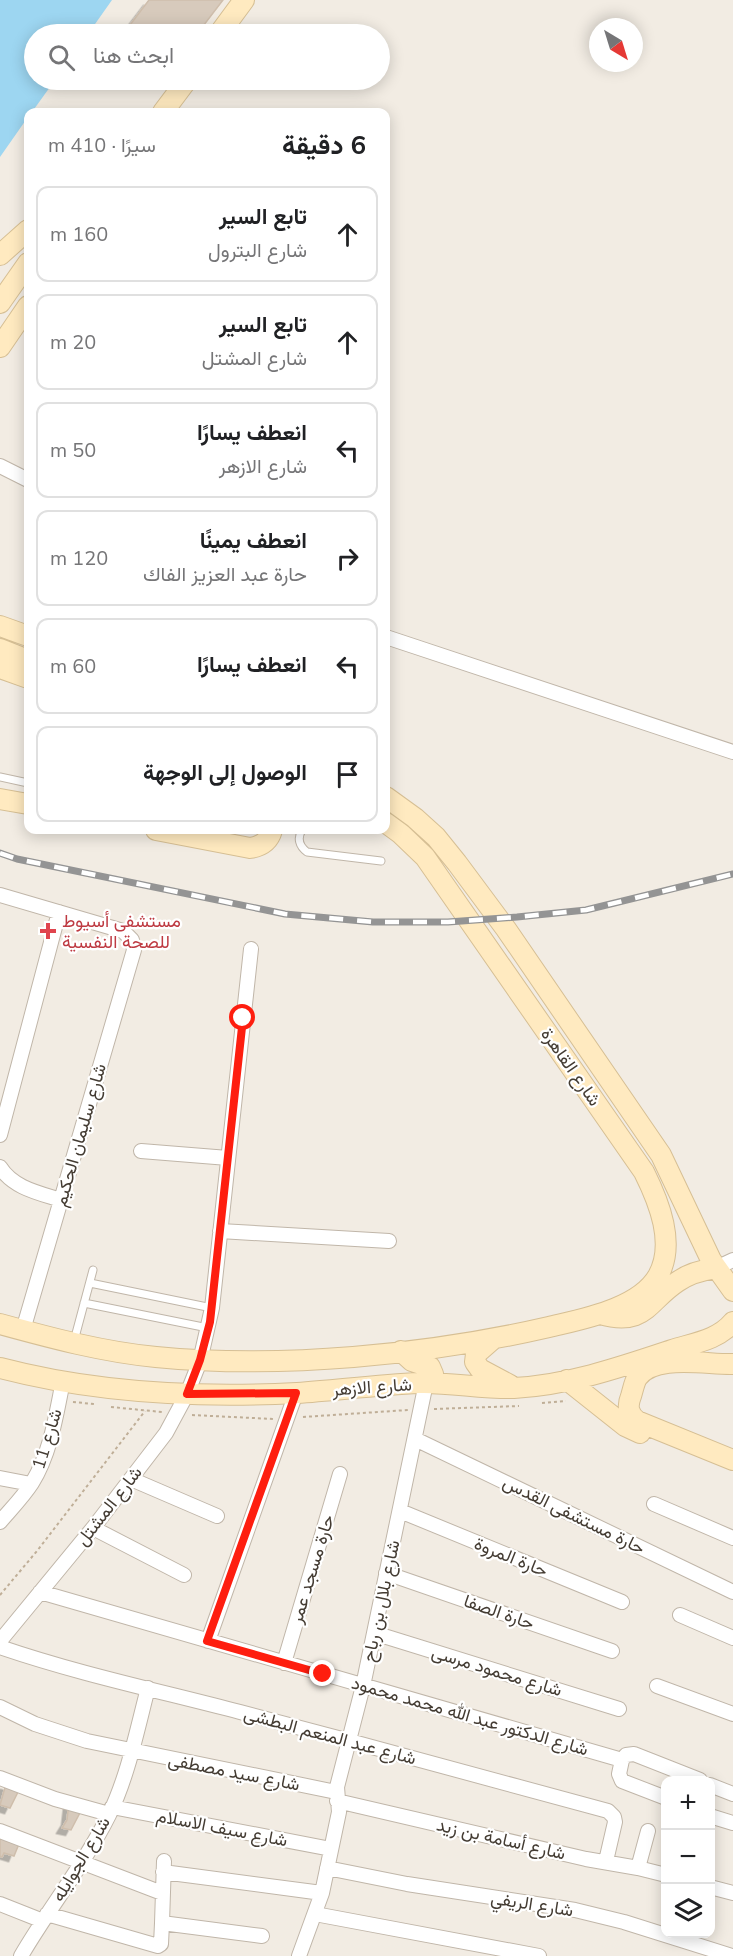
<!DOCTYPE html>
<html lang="ar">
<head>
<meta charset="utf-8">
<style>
  :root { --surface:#fff; --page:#f6f6f6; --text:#202124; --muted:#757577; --line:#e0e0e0 }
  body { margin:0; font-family:"Nunito Sans",Vazirmatn,sans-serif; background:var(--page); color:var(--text); direction:rtl }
  .controls { position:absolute; right:18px; bottom:18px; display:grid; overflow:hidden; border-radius:12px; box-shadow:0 3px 15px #0003 }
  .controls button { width:54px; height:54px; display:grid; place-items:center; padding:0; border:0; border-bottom:2px solid var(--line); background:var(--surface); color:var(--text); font:30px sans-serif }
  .compass { position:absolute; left:589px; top:18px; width:54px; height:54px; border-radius:50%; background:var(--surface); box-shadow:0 3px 15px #0003; rotate:142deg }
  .stop { position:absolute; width:18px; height:18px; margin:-14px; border:4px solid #fe1e0f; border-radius:50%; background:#fff }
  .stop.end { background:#fe1e0f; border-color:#fff; box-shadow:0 2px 6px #0008 }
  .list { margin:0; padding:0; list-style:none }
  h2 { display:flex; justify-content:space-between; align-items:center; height:78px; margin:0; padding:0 24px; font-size:26px }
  h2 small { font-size:20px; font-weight:400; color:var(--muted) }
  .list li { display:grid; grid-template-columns:39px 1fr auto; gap:18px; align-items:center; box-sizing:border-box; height:96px; margin:0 12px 12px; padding:0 12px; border:2px solid var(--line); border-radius:12px }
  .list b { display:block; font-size:22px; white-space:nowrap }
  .list p { margin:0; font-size:20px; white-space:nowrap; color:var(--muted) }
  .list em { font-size:20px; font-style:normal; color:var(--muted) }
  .icon { flex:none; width:33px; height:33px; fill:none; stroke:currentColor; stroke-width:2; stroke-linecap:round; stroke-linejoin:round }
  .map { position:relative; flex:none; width:733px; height:1956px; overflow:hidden; direction:ltr }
  .search { position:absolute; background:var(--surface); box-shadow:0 3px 15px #0003; left:24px; top:24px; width:366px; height:66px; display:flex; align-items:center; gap:15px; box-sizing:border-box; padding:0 21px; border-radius:33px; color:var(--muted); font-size:22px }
  .panel { position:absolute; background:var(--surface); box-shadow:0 3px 15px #0003; left:24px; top:108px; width:366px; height:726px; border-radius:12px; direction:rtl }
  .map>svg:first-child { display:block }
  .water { fill:#9dd6f1 }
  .building { fill:#d7cabc; stroke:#cfbeac; stroke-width:1.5; filter:url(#shadow) }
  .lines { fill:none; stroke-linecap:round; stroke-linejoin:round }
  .lane-casing { stroke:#c0b6a9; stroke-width:9 }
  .street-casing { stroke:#c0b6a9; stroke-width:16 }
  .secondary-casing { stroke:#d6bf94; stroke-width:22 }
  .path { stroke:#bfae97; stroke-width:2; stroke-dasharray:3 3; stroke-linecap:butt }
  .lane { stroke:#fff; stroke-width:7 }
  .street { stroke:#fff; stroke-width:14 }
  .secondary { stroke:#ffeac0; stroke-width:20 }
  .rail-casing { stroke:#949494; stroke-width:7 }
  .rail { stroke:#fff; stroke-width:4.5; stroke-dasharray:14; stroke-linecap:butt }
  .route { stroke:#fe1e0f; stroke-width:8 }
  .health-dot { fill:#e0444e; stroke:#fff; stroke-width:2 }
  .labels { text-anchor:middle; stroke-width:4.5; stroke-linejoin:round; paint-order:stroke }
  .health-label { font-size:18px; fill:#be3a42; stroke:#fff; text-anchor:start }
  .street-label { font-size:18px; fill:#443c33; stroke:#fff }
</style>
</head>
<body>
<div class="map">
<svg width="733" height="1956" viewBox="0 0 733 1956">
  <defs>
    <filter id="shadow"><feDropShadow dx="-5.5" dy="5.5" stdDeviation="0" flood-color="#0004"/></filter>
  </defs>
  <rect width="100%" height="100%" fill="#f2ece3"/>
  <path class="water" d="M 0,0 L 112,0 L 88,34 L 34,34 L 34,80 L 55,80 L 32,112 L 28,112 L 28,117 L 0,157 Z"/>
  <path class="building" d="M 149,0 L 223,0 L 197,34 L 142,34 L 130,25 Z
    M 6,1784 L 20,1788 L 10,1808 L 0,1805 Z
    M 69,1803 L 83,1807 L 71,1830 L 62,1828 L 67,1820 Z
    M 0,1833 L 21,1839 L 14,1856 L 4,1853 L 2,1857 L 0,1856 Z"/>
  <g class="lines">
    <defs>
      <path id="lane" d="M 0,777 L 28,783
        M 302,830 C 297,838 299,846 307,852 L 381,861
        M 90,1283 L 212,1308
        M 84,1303 L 208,1328
        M 74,1341 L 93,1270"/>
      <path id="street" d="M 0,466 L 28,480
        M 386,637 L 733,752
        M 0,895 L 123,931 L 132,940 L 134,950 L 23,1330
        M 0,1135 L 59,912
        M 141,1151 L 228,1158
        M 0,1167 C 13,1188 39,1193 61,1200
        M 220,1231 L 389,1241
        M 716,1268 L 733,1260
        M 415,1439 L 733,1592
        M 0,1478 L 31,1484
        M 131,1479 L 217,1516
        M 654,1504 L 733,1538
        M 400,1511 L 622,1602
        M 0,1522 C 11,1509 23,1497 32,1483 C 51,1452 56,1415 63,1381
        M 93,1528 L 184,1575
        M 386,1573 L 612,1651
        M 40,1592 L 622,1760
        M 680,1615 L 733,1638
        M 374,1633 L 619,1709
        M 0,1641 L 93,1528 L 166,1433 L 187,1394 L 200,1361 L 212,1308 L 251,949
        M 208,1641 L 296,1393
        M 0,1647 C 79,1674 160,1691 240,1712 C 363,1744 486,1778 608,1811 L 614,1817 L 615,1822 L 606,1861
        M 284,1663 L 340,1474
        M 657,1686 L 733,1714
        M 0,1707 L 35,1724 L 87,1741 L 336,1792
        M 622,1760 L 626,1755 L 634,1754 L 700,1780
        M 622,1760 L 619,1774 L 622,1781 L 666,1798
        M 0,1778 L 55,1799 L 109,1814
        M 710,1785 L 733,1794
        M 337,1801 L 586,1859 L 638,1868 L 666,1875
        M 112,1807 L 331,1849
        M 710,1816 L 733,1823
        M 0,1831 L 162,1893
        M 327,1868 L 407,1884 L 575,1910 L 624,1922 L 732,1956
        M 638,1868 L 648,1831
        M 163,1872 L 322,1893
        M 710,1887 L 733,1893
        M 0,1904 L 43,1921
        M 47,1914 L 158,1946 L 161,1944 L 162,1923 L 262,1936
        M 315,1914 L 539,1956
        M 162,1923 L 164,1861
        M 21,1956 C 49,1908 84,1865 109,1815 C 128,1776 137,1730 148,1688
        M 299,1956 L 322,1893 L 339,1812 L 337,1787 L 363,1686 L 426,1383"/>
      <path id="secondary" d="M 219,34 L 244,0
        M 163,112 L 187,80
        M 0,255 L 28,230
        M 0,303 L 28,263
        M 0,347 L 28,306
        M 0,626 L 28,636
        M 0,649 L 28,660
        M 0,668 L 28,678
        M 386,797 L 415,818 L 436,837 L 457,863 L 506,929 L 661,1155 L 711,1260 L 733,1291
        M 0,799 L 28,804
        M 156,830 L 250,848 C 262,846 269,841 272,830
        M 600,1314 C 645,1327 647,1302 677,1282 C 688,1274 702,1270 716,1268
        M 0,1324 C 51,1338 103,1352 156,1357 C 280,1369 427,1355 549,1327 C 582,1319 639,1309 658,1276 C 676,1244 659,1202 644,1172 L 425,857 L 401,834 L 386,823
        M 492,1340 L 476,1354 L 475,1362 L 480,1369 L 510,1385
        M 401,1351 L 412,1361 L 430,1367 L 433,1374 L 426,1383
        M 733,1364 C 707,1365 654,1353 637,1378 C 634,1383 633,1390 631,1396 C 627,1406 628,1414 637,1421 L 733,1460
        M 0,1368 C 95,1393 199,1398 297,1393 C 338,1390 378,1385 419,1383 C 450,1382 482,1389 514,1388 C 569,1385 621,1367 672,1350 C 694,1343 718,1340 733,1322
        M 567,1380 L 625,1426 L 640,1433"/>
    </defs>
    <use href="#lane" class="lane-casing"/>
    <use href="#street" class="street-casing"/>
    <use href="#secondary" class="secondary-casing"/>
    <path class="path" d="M 73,1402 L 94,1404
      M 542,1403 L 566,1401
      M 111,1407 L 162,1412
      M 434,1409 L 519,1406
      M 192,1415 L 273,1419
      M 303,1417 L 408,1410
      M 0,1595 L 37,1551 L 145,1411"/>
    <use href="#lane" class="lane"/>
    <use href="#street" class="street"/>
    <use href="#secondary" class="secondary"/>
    <defs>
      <path id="rail" d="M 0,853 L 17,859 L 285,914 L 373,922 L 448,922 L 517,917 L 586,910 L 733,874"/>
    </defs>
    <use href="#rail" class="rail-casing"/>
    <use href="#rail" class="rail"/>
  </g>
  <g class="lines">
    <path class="route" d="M 243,1018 L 210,1322 L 200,1360 L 187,1394 L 296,1393 L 207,1641 L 323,1674"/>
  </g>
  <path class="health-dot" d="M45 922h6v6h6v6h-6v6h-6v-6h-6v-6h6z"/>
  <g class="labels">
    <g class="health-label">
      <text x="62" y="927">مستشفى أسيوط<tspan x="62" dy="21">للصحة النفسية</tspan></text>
    </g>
    <g class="street-label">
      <text transform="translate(571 1067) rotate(55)" y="6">شارع القاهرة</text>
      <text transform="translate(80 1135) rotate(-74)" y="6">شارع سليمان الحكيم</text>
      <text transform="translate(372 1387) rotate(-4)" y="6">شارع الازهر</text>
      <text transform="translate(47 1439) rotate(-73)" y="6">شارع 11</text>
      <text transform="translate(109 1506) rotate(-52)" y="6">شارع المشتل</text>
      <text transform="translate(574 1515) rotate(26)" y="6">حارة مستشفى القدس</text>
      <text transform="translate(511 1557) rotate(22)" y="6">حارة المروة</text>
      <text transform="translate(312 1569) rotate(-73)" y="6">حارة مسجد عمر</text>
      <text transform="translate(381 1601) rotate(-78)" y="6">شارع بلال بن رباح</text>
      <text transform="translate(499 1612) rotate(19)" y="6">حارة الصفا</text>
      <text transform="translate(497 1671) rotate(17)" y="6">شارع محمود مرسى</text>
      <text transform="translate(470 1716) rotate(16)" y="6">شارع الدكتور عبد الله محمد محمود</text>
      <text transform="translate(330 1736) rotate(15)" y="6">شارع عبد المنعم البطشى</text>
      <text transform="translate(234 1772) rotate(11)" y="6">شارع سيد مصطفى</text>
      <text transform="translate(222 1828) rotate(11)" y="6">شارع سيف الاسلام</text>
      <text transform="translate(501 1839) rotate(13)" y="6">شارع أسامة بن زيد</text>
      <text transform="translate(81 1859) rotate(-59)" y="6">شارع الجوايله</text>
      <text transform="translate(532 1904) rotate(9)" y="6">شارع الريفي</text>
    </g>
  </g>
</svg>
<div class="controls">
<button>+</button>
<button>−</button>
<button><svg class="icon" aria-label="layers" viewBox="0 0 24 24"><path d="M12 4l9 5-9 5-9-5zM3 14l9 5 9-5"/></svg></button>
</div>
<svg class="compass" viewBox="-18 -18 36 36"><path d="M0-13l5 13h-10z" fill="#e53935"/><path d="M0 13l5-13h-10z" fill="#757577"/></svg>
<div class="stop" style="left:243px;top:1018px"></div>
<div class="stop end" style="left:323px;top:1674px"></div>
<div class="search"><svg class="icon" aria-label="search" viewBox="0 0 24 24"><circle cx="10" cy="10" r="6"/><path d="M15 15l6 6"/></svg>ابحث هنا</div>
<section class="panel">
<h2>6 دقيقة<small>سيرًا · 410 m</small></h2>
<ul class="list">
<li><svg class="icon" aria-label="ahead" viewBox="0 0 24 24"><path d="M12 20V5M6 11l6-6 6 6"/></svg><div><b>تابع السير</b><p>شارع البترول</p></div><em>160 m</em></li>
<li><svg class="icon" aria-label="ahead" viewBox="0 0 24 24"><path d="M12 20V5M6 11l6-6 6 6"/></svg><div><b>تابع السير</b><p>شارع المشتل</p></div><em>20 m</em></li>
<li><svg class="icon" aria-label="left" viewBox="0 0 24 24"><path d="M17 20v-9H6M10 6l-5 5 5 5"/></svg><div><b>انعطف يسارًا</b><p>شارع الازهر</p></div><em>50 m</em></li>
<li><svg class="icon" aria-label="right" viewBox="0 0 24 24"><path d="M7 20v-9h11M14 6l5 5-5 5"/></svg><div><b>انعطف يمينًا</b><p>حارة عبد العزيز الفاك</p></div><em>120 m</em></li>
<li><svg class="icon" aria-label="left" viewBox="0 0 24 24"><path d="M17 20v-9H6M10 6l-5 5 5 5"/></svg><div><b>انعطف يسارًا</b></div><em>60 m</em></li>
<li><svg class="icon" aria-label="arrive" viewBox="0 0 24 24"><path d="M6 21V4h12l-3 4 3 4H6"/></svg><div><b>الوصول إلى الوجهة</b></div></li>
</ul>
</section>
</div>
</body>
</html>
